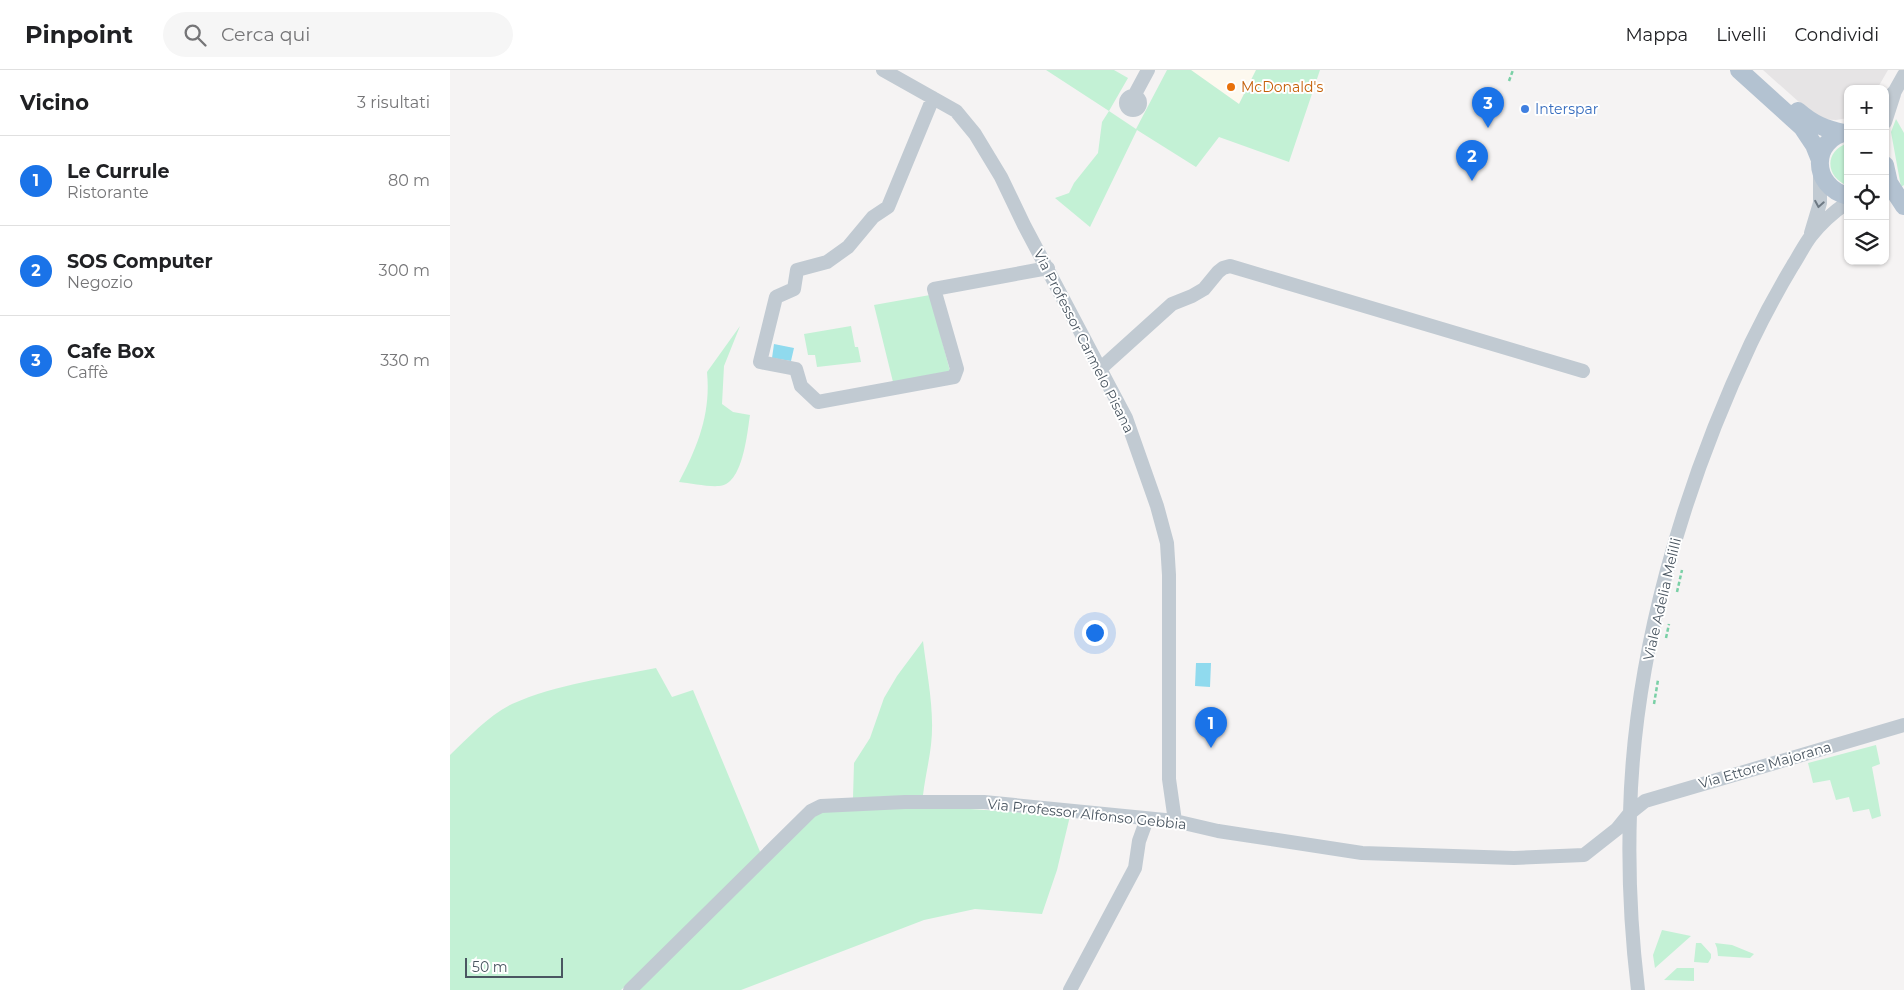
<!DOCTYPE html>
<html lang="it">
<head>
<meta charset="utf-8">
<style>
  :root { --surface:#fff; --page:#f6f6f6; --text:#202124; --muted:#757577; --line:#e0e0e0; --accent:#1a73e8 }
  body { margin:0; font-family:Montserrat,sans-serif; background:var(--page); color:var(--text) }
  .controls { position:absolute; right:15px; top:15px; display:grid; overflow:hidden; border-radius:10px; box-shadow:0 1px 4px #0004 }
  .controls button { width:45px; height:45px; display:grid; place-items:center; padding:0; border:0; border-bottom:1px solid var(--line); background:var(--surface); color:var(--text); font:25px sans-serif }
  .scale { position:absolute; left:15px; bottom:12px; width:98px; box-sizing:border-box; padding-left:5px; border:2px solid #4a5661; border-top:0; font-size:14px; line-height:18px; white-space:nowrap; color:#4a5661; -webkit-text-stroke:4px #fff; paint-order:stroke }
  .you { position:absolute; left:644px; top:562px; width:18px; height:18px; margin:-12px; border:4px solid #fff; border-radius:50%; background:#1a73e8; box-shadow:0 0 0 8px #1a73e833 }
  .badge { display:grid; place-items:center; width:32px; height:32px; border-radius:50%; background:var(--accent); color:#fff; font-size:16px; font-weight:700 }
  .pin { position:absolute; translate:-50% -41px; filter:drop-shadow(0 1px 2px #0008) }
  .pin::after { content:''; position:absolute; top:26px; width:18px; height:15px; background:inherit; clip-path:polygon(0 0,100% 0,50% 100%) }
  .list { margin:0; padding:0; list-style:none }
  h2 { display:flex; justify-content:space-between; align-items:center; height:65px; margin:0; padding:0 20px; font-size:21px }
  h2 small { font-size:16px; font-weight:400; color:var(--muted) }
  .list li { display:grid; grid-template-columns:32px 1fr auto; gap:15px; align-items:center; box-sizing:border-box; height:90px; padding:0 20px; border-top:1px solid var(--line) }
  .list b { display:block; font-size:19px; white-space:nowrap }
  .list p { margin:0; font-size:16px; white-space:nowrap; color:var(--muted) }
  .list em { font-size:16px; font-style:normal; color:var(--muted) }
  .icon { flex:none; width:28px; height:28px; fill:none; stroke:currentColor; stroke-width:2; stroke-linecap:round; stroke-linejoin:round }
  .map { position:relative; flex:none; width:1454px; height:920px; overflow:hidden }
  header { display:flex; align-items:center; gap:30px; box-sizing:border-box; height:70px; padding:0 25px; background:var(--surface); border-bottom:1px solid var(--line) }
  header strong { font-size:24px }
  nav { display:flex; gap:28px; margin-inline-start:auto; font-size:18px }
  .search { width:350px; height:45px; background:var(--page); display:flex; align-items:center; gap:12px; box-sizing:border-box; padding:0 18px; border-radius:28px; color:var(--muted); font-size:19px }
  main { display:flex }
  aside { flex:1; background:var(--surface) }
  .map>svg:first-child { display:block }
  .commercial { fill:#fdf9ef }
  .education { fill:#e6e4e5 }
  .green { fill:#c3f1d5 }
  .water { fill:#90daee }
  .lines { fill:none; stroke-linecap:round; stroke-linejoin:round }
  .path { stroke:#7ad0a6; stroke-width:2.5; stroke-dasharray:4 2.5; stroke-linecap:butt }
  .minor { stroke:#c1cad2; stroke-width:14 }
  .major { stroke:#b3c2d1; stroke-width:18 }
  .oneway { stroke:#6e7983 }
  .food-dot { fill:#e8710a; stroke:#fff; stroke-width:2 }
  .shop-dot { fill:#3f7fe0; stroke:#fff; stroke-width:2 }
  .labels { text-anchor:middle; stroke-width:4; stroke-linejoin:round; paint-order:stroke }
  .food-label { font-size:14px; fill:#c56008; stroke:#fff; text-anchor:start }
  .shop-label { font-size:14px; fill:#366cbe; stroke:#fff; text-anchor:start }
  .street-label { font-size:14px; fill:#4a5661; stroke:#fff }
</style>
</head>
<body>
<header>
<strong>Pinpoint</strong>
<div class="search"><svg class="icon" aria-label="search" viewBox="0 0 24 24"><circle cx="10" cy="10" r="6"/><path d="M15 15l6 6"/></svg>Cerca qui</div>
<nav><a>Mappa</a><a>Livelli</a><a>Condividi</a></nav>
</header>
<main>
<aside>
<h2>Vicino<small>3 risultati</small></h2>
<ul class="list">
<li><span class="badge">1</span><div><b>Le Currule</b><p>Ristorante</p></div><em>80 m</em></li>
<li><span class="badge">2</span><div><b>SOS Computer</b><p>Negozio</p></div><em>300 m</em></li>
<li><span class="badge">3</span><div><b>Cafe Box</b><p>Caffè</p></div><em>330 m</em></li>
</ul>
</aside>
<div class="map">
<svg width="1454" height="920" viewBox="0 0 1454 920">
  <rect width="100%" height="100%" fill="#f5f3f3"/>
  <path class="commercial" d="M 741,0 L 806,0 L 789,34 Z"/>
  <path class="education" d="M 1313,0 L 1438,0 L 1427,19 L 1398,19 L 1398,48 L 1386,50 L 1368,49 Z"/>
  <path class="green" d="M 596,0 L 664,0 L 678,8 L 659,41 L 686,59 L 717,0 L 741,0 L 789,34 L 806,0 L 870,0 L 839,92 L 769,67 L 746,97 L 687,60 L 640,157 L 605,128 L 619,123 L 624,113 L 648,83 L 652,52 L 659,41 Z
    M 1446,49 L 1454,63 L 1454,115 L 1451,117 L 1441,62 Z
    M 1398,73 L 1398,116 C 1375,107 1374,81 1398,73 Z
    M 480,225 L 500,301 L 443,312 L 424,235 Z
    M 290,256 L 274,296 L 272,334 L 283,342 L 300,345 C 297,364 293,415 269,416 C 258,417 240,413 229,412 C 248,376 261,343 257,302 Z
    M 401,256 L 405,277 L 408,277 L 411,292 L 367,297 L 365,285 L 358,285 L 354,264 Z
    M 473,571 C 477,605 485,641 481,675 C 479,692 475,708 473,725 L 403,728 L 404,693 L 420,668 L 434,628 L 447,606 Z
    M 206,598 L 222,627 L 243,620 L 311,784 L 210,884 L 171,920 L 0,920 L 0,685 C 18,668 39,645 62,634 C 107,614 158,608 206,598 Z
    M 1426,675 L 1430,694 L 1422,697 L 1431,746 L 1422,749 L 1419,739 L 1403,742 L 1399,727 L 1386,730 L 1380,710 L 1363,713 L 1358,693 Z
    M 506,738 L 620,746 L 607,800 L 592,844 L 525,839 L 474,850 L 291,920 L 189,920 L 360,749 L 376,740 Z
    M 1212,860 L 1241,866 L 1205,898 L 1203,885 Z
    M 1246,873 L 1251,873 L 1261,884 L 1261,888 L 1258,893 L 1244,892 Z
    M 1265,873 L 1282,875 L 1304,884 L 1300,888 L 1268,886 L 1267,878 Z
    M 1227,898 L 1244,898 L 1244,911 L 1214,910 Z"/>
  <path class="water" d="M 324,274 L 344,278 L 341,291 L 322,288 Z
    M 746,593 L 761,593 L 760,617 L 745,616 Z"/>
  <g class="lines">
    <path class="path" d="M 1059,11 L 1063,0
      M 1227,522 L 1232,500
      M 1216,568 L 1219,554
      M 1204,634 L 1208,610"/>
    <path class="minor" d="M 433,0 L 506,41 L 525,64 L 551,107 L 574,155 L 676,348 L 707,436 L 717,473 L 719,505 L 719,709 L 725,751
      M676 33a7 7 0 1 1 14 0a7 7 0 1 1-14 0Z
      M 684,26 L 698,0
      M 483,28 L 438,137 L 423,147 L 398,177 L 377,192 L 347,200 L 344,219 L 326,227 L 310,292 L 346,299 L 351,316 L 368,332 L 504,307 L 507,299 L 484,219 L 598,198
      M 1435,32 L 1445,21 L 1454,5
      M 1435,52 L 1444,24
      M 1361,163 L 1370,133 L 1370,101
      M 650,299 L 722,234 L 742,226 L 754,219 L 768,202 L 773,198 L 780,196 L 1133,301
      M 180,920 L 361,741 L 371,736 L 455,732 L 534,732 L 725,751 L 768,761 L 912,783 L 1064,788 L 1134,785 L 1167,759 L 1180,743 L 1195,731 L 1454,655
      M 620,920 L 685,798 L 689,771 L 697,749
      M 1188,920 C 1181,862 1178,802 1180,743 C 1184,583 1233,417 1301,273 C 1314,246 1328,220 1343,195 C 1349,186 1354,175 1361,166 C 1371,153 1385,141 1398,132"/>
    <path class="major" d="M 1289,0 L 1352,57 L 1364,75 L 1370,90
      M 1348,41 C 1363,54 1375,59 1394,63
      M 1398,62 C 1360,69 1361,117 1398,126
      M 1435,95 L 1439,113 L 1454,136"/>
  </g>
  <defs><path id="oneway-chevron" d="M-2-3.5L2.5 0L-2 3.5" fill="none" stroke-width="1.6" stroke-linecap="round" stroke-linejoin="round" transform="scale(1.25)"/></defs>
  <use class="oneway" href="#oneway-chevron" transform="translate(1369 134) rotate(100)"/>
  <circle class="food-dot" cx="781" cy="17" r="5"/>
  <circle class="shop-dot" cx="1075" cy="39" r="5"/>
  <g class="labels">
    <g class="food-label">
      <text x="791" y="22">McDonald's</text>
    </g>
    <g class="shop-label">
      <text x="1085" y="44">Interspar</text>
    </g>
    <g class="street-label">
      <text transform="translate(634 271) rotate(63)" y="5">Via Professor Carmelo Pisana</text>
      <text transform="translate(1212 529) rotate(-77)" y="5">Viale Adelia Melilli</text>
      <text transform="translate(1315 695) rotate(-16)" y="5">Via Ettore Majorana</text>
      <text transform="translate(637 744) rotate(6)" y="5">Via Professor Alfonso Gebbia</text>
    </g>
  </g>
</svg>
<div class="controls">
<button>+</button>
<button>−</button>
<button><svg class="icon" aria-label="locate" viewBox="0 0 24 24"><circle cx="12" cy="12" r="6"/><path d="M12 2v4M12 18v4M2 12h4M18 12h4"/></svg></button>
<button><svg class="icon" aria-label="layers" viewBox="0 0 24 24"><path d="M12 4l9 5-9 5-9-5zM3 14l9 5 9-5"/></svg></button>
</div>
<div class="scale">50 m</div>
<div class="you"></div>
<div class="pin badge" style="left:761px;top:678px">1</div>
<div class="pin badge" style="left:1022px;top:111px">2</div>
<div class="pin badge" style="left:1038px;top:58px">3</div>
</div>
</main>
</body>
</html>
